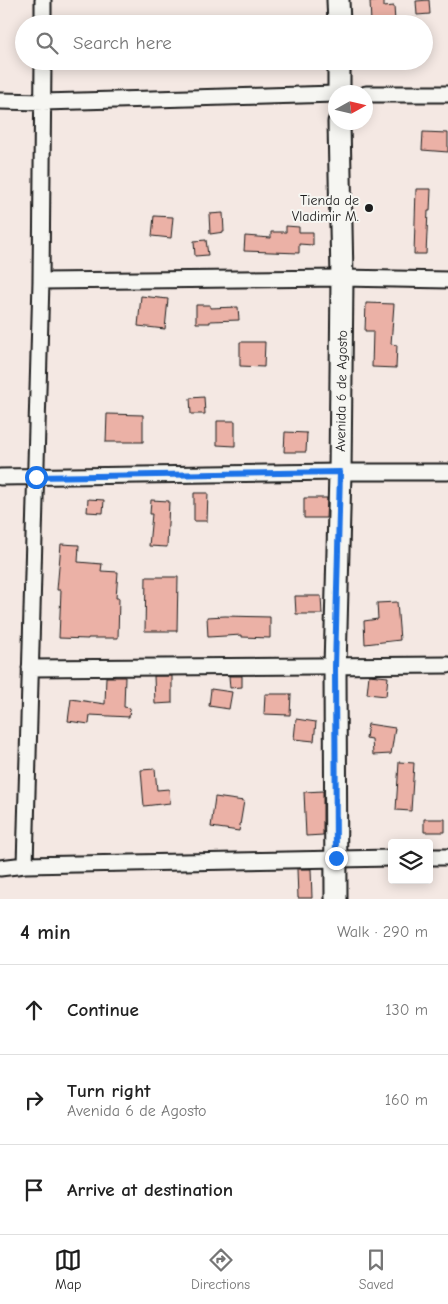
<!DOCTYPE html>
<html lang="en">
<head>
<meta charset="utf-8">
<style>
  :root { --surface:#fff; --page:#f2f2f2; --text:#222; --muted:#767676; --line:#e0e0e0; --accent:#1c1c1c }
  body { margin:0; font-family:"Comic Neue",sans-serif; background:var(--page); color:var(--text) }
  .controls { position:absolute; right:15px; bottom:15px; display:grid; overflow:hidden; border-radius:5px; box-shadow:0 2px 12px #0003 }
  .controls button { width:45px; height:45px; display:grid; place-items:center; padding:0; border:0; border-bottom:1px solid var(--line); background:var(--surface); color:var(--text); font:25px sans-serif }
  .compass { position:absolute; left:328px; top:85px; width:45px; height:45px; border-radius:50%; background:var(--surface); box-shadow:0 2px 12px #0003; rotate:82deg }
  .stop { position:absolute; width:15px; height:15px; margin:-11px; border:4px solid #1a73e8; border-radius:50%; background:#fff }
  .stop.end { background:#1a73e8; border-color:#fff; box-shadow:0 1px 5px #0008 }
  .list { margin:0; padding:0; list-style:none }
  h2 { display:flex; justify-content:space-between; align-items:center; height:65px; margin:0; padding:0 20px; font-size:21px }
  h2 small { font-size:16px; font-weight:400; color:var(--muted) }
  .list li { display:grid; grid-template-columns:32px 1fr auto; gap:15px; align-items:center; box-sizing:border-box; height:90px; padding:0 20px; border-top:1px solid var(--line) }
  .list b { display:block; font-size:19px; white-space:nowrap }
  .list p { margin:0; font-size:16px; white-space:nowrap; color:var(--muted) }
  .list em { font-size:16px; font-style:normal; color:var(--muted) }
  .icon { flex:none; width:28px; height:28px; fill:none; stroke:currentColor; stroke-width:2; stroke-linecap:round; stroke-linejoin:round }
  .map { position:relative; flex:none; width:448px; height:899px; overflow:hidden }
  .search { position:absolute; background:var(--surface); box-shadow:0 2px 12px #0003; left:15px; right:15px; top:15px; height:55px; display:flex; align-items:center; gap:12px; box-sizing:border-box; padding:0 18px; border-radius:28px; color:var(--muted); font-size:19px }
  .sheet { height:335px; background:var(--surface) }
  nav { display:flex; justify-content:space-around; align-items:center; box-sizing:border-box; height:70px; border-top:1px solid var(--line); background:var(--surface); font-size:14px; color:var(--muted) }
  nav a { display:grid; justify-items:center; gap:2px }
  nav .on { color:var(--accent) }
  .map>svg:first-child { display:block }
  .building { fill:#ebb1a6; stroke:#1c1c1c }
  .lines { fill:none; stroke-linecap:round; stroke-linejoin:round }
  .street-casing { stroke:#1c1c1c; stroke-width:19 }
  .secondary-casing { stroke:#1c1c1c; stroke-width:25 }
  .street { stroke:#f6f6f2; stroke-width:15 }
  .secondary { stroke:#f6f6f2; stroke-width:21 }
  .route { stroke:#1a73e8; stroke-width:6 }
  .poi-dot { fill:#1c1c1c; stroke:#f6f6f2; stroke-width:2 }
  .labels { text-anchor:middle; stroke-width:4; stroke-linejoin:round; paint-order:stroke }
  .poi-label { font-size:14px; fill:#1c1c1c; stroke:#f6f6f2; text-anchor:end }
  .street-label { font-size:14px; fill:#1c1c1c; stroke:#f6f6f2 }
</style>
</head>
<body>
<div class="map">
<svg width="448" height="899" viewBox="0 0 448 899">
  <rect width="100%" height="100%" fill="#f4e8e3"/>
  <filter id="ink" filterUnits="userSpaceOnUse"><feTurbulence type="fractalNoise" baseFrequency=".02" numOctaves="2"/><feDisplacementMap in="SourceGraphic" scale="10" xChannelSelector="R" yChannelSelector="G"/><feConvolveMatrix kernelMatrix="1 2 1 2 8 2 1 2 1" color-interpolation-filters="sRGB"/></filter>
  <g filter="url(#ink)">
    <path class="building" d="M 384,0 L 384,7 L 394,6 L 395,22 L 371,23 L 370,1 Z
      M 429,0 L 430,14 L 417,15 L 416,1 Z
      M 423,132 L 448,133 L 448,152 L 422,150 Z
      M 416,189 L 431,189 L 430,211 L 428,211 L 426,254 L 414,254 Z
      M 223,213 L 224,232 L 210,234 L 209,214 Z
      M 154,216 L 173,217 L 171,238 L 152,236 Z
      M 286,226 L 299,227 L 299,232 L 313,232 L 313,245 L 299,244 L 299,253 L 244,251 L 245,236 L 271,238 L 271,232 L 286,232 Z
      M 206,240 L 208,255 L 195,256 L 194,241 Z
      M 141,296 L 168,299 L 165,329 L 138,326 Z
      M 366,303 L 394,304 L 391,344 L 397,345 L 396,368 L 372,367 L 373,331 L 365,331 Z
      M 196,305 L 210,305 L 210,308 L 238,307 L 239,320 L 210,321 L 210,323 L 196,323 Z
      M 240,342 L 265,342 L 264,367 L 240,366 Z
      M 204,397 L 205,414 L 191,414 L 190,398 Z
      M 107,414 L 143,415 L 143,442 L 106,442 Z
      M 217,421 L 235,421 L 235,446 L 217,445 Z
      M 285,432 L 307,433 L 306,452 L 284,452 Z
      M 194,493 L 208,493 L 207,521 L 194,521 Z
      M 304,498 L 327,498 L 326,518 L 304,518 Z
      M 88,499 L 104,500 L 103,513 L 87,512 Z
      M 151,500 L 169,501 L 167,547 L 149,546 L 152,514 L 150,514 Z
      M 61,544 L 79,545 L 78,562 L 102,564 L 101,571 L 118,572 L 116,598 L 119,598 L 118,638 L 88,638 L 88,639 L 59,638 L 61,590 L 57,590 Z
      M 146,577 L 178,577 L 177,631 L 145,631 Z
      M 295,596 L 321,596 L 322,614 L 296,614 Z
      M 397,602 L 400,640 L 365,644 L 364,621 L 378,619 L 377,603 Z
      M 225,616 L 270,617 L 270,638 L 242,637 L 242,635 L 208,637 L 207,617 Z
      M 369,675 L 388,677 L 386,696 L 367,694 Z
      M 154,676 L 172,676 L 172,703 L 155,704 Z
      M 229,676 L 242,676 L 242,687 L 230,688 Z
      M 106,677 L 125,677 L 124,707 L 130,708 L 129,717 L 90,715 L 89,724 L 68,721 L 71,699 L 105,704 Z
      M 211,689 L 232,692 L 229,709 L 209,706 Z
      M 265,694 L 291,694 L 290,715 L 264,714 Z
      M 296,719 L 316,722 L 314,741 L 294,739 Z
      M 368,724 L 395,728 L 391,754 L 373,755 L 372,739 L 366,738 Z
      M 399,762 L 414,763 L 411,811 L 396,810 Z
      M 155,769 L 157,790 L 169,789 L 170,803 L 144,806 L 141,770 Z
      M 323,791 L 323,835 L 306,836 L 304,792 Z
      M 215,797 L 244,801 L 239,831 L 211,827 Z
      M 424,819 L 445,819 L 445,832 L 424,832 Z
      M 297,869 L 311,869 L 312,898 L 298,898 Z"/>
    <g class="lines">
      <defs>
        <path id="street" d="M 43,0 L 43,24
          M 366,94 L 448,94
          M 0,101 L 43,102 L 336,94
          M 41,281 L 342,278 L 448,280
          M 0,477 L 340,472 L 448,472
          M 30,668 L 448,665
          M 429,857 L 448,857
          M 25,865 L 41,281 L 43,61
          M 0,868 L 25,865 L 392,858"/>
        <path id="secondary" d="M 338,0 L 339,24
          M 339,61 L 339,92
          M 336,899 L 335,667 L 340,472 L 342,278 L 339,122"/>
      </defs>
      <use href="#street" class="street-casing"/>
      <use href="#secondary" class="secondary-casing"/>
      <use href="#street" class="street"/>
      <use href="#secondary" class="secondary"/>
    </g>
  </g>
  <g class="lines" filter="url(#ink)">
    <path class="route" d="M 36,477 L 340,472 L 335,667 L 336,858"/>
  </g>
  <circle class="poi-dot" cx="369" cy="208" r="5"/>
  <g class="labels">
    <g class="poi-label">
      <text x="359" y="205">Tienda de<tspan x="359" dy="16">Vladimir M.</tspan></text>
    </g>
    <g class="street-label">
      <text transform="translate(341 391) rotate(-89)" y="5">Avenida 6 de Agosto</text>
    </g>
  </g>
</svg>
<div class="controls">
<button><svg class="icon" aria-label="layers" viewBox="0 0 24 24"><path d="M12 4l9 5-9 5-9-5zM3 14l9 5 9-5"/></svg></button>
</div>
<svg class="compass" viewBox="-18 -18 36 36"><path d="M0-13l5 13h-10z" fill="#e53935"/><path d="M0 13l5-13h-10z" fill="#767676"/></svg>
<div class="stop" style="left:36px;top:477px"></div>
<div class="stop end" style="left:336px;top:858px"></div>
<div class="search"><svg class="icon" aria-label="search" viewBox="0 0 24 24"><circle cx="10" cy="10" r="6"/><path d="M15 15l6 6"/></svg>Search here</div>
</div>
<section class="sheet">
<h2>4 min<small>Walk · 290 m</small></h2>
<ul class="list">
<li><svg class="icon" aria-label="ahead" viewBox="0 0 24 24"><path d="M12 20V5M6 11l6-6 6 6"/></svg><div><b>Continue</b></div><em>130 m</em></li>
<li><svg class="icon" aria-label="right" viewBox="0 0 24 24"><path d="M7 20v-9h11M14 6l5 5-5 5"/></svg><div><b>Turn right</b><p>Avenida 6 de Agosto</p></div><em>160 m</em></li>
<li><svg class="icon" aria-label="arrive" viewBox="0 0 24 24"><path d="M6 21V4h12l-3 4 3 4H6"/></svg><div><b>Arrive at destination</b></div></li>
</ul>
</section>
<nav>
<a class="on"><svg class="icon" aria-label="map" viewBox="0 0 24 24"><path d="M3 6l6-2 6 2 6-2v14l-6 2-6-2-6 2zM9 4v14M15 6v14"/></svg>Map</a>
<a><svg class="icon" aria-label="directions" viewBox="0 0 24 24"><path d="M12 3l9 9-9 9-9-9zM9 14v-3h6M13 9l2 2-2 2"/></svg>Directions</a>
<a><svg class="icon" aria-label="saved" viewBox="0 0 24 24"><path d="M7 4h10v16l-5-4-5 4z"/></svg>Saved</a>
</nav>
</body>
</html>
